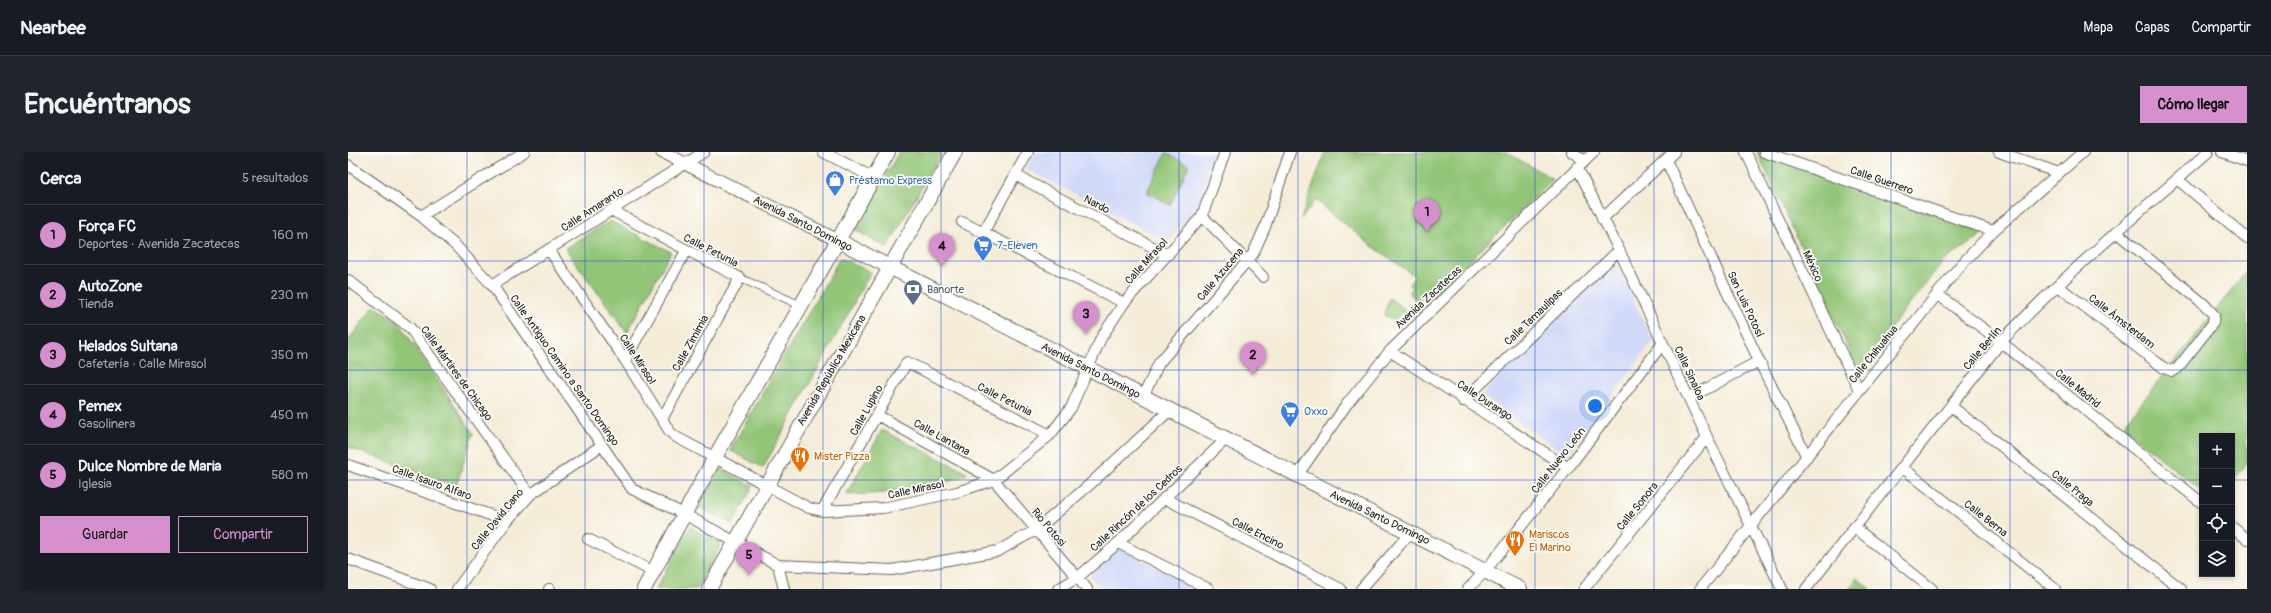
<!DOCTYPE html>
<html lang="es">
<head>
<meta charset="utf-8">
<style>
  :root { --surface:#171b24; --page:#20242c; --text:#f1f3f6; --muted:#9ea1a6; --line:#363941; --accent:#d690ce }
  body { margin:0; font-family:Pangolin,sans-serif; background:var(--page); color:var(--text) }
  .controls { position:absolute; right:12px; bottom:12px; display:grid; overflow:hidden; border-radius:0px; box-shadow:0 2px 6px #0003 }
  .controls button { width:36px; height:36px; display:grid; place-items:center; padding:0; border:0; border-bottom:1px solid var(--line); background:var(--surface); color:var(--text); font:20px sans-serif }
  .you { position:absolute; left:1247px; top:254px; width:14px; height:14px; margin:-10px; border:3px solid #fff; border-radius:50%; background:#1a73e8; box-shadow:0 0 0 6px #1a73e833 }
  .badge { display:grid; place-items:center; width:26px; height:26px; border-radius:50%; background:var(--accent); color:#111; font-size:13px; font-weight:700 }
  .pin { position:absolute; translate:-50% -33px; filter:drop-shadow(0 1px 2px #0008) }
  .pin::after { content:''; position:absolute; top:21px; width:14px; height:12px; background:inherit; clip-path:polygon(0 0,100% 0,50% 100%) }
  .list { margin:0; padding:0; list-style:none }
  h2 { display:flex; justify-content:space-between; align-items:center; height:52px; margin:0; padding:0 16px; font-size:17px }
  h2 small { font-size:13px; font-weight:400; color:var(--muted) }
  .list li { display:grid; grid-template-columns:26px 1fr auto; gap:12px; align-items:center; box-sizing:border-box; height:60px; padding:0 16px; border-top:1px solid var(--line) }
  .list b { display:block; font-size:15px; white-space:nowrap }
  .list p { margin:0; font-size:13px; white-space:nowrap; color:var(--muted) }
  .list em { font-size:13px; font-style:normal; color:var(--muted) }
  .actions { display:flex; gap:8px; padding:12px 16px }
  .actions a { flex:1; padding:9px 0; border:1px solid var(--accent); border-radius:0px; text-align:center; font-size:14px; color:var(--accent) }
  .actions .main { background:var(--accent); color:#111 }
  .icon { flex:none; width:22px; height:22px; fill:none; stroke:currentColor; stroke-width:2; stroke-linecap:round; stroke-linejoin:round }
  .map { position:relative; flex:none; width:1899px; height:437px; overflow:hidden; border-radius:0px }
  header { display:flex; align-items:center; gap:24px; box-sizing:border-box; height:56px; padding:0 20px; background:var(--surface); border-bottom:1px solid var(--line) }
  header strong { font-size:19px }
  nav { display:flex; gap:22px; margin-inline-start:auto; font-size:14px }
  .intro { display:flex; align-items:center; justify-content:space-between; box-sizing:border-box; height:96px; padding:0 24px }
  h1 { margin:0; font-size:28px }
  .button { padding:10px 18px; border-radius:0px; background:var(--accent); color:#111; font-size:14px; font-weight:700 }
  main { display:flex; gap:24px; padding:0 24px }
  aside { flex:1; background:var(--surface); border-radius:0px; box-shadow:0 2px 6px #0003 }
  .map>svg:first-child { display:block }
  .built { fill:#d1d9f9 }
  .green { fill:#92c577; stroke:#57704a }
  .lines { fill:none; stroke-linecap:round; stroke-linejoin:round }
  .pedestrian-casing { stroke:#68655e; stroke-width:9 }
  .minor-casing { stroke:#68655e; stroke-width:12 }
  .tertiary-casing { stroke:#68655e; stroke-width:14 }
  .secondary-casing { stroke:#68655e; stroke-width:16 }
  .pedestrian { stroke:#fff; stroke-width:7 }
  .minor { stroke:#fff; stroke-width:10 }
  .tertiary { stroke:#fff; stroke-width:12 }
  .secondary { stroke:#fff; stroke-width:14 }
  .grid { fill:none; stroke:#1d4ed8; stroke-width:1; stroke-opacity:0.55 }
  .labels { text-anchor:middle; stroke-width:3.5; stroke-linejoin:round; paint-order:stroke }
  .shop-label { font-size:11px; fill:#366cbe; stroke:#fdfcf7; text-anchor:start }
  .street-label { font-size:11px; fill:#1c1c1c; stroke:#fdfcf7 }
  .service-label { font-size:11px; fill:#4e5e75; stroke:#fdfcf7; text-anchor:start }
  .food-label { font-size:11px; fill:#c56008; stroke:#fdfcf7; text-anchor:start }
</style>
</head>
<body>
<header>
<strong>Nearbee</strong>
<nav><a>Mapa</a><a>Capas</a><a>Compartir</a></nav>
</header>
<div class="intro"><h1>Encuéntranos</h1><a class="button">Cómo llegar</a></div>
<main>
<aside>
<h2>Cerca<small>5 resultados</small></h2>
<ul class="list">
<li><span class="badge">1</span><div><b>Força FC</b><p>Deportes · Avenida Zacatecas</p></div><em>160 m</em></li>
<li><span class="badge">2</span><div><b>AutoZone</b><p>Tienda</p></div><em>230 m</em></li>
<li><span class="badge">3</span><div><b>Helados Sultana</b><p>Cafetería · Calle Mirasol</p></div><em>350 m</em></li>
<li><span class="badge">4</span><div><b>Pemex</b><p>Gasolinera</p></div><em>450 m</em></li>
<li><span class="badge">5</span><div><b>Dulce Nombre de Maria</b><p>Iglesia</p></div><em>580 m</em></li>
</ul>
<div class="actions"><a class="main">Guardar</a><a>Compartir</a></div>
</aside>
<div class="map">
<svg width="1899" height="437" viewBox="0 0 1899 437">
  <rect width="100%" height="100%" fill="#fdfcf7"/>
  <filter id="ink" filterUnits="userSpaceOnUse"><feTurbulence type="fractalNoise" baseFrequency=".025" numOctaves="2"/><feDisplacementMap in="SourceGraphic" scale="8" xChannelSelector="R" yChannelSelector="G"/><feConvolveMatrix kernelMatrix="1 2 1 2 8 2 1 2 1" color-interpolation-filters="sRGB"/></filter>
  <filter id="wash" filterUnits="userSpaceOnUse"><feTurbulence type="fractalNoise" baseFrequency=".012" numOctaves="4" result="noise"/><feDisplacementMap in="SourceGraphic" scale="16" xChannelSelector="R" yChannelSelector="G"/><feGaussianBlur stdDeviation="0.9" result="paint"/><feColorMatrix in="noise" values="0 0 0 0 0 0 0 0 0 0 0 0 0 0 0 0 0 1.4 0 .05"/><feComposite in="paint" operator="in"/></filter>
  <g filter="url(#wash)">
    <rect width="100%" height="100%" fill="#f5ecd8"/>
    <path class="built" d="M 688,0 L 867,0 L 851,52 L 819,89 L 678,17 Z
      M 1268,111 L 1305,189 L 1219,304 L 1133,243 Z
      M 771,395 L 847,437 L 753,437 L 741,424 Z"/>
    <path class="green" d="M 551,0 L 594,0 L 539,96 L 507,78 Z
      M 977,0 L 1158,0 L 1205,27 L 1088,142 L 1084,137 L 1071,149 L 1061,141 L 1065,136 L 1061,133 L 1067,124 L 1020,91 L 968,48 L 953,67 Z
      M 1409,0 L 1412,0 L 1638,80 L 1596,109 L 1510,217 Z
      M 818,1 L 841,13 L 822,53 L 799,40 Z
      M 262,69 L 323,100 L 279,181 L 217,96 Z
      M 492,106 L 523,120 L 415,316 L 382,298 Z
      M 1899,119 L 1899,286 L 1897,289 L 1899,291 L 1899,311 L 1884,331 L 1884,284 L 1854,284 L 1854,339 L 1774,275 Z
      M 1041,146 L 1058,158 L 1046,169 L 1036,163 Z
      M 26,154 L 50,169 L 125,281 L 108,334 L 0,295 L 0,189 Z
      M 534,278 L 620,321 C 589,338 533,342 498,343 Z
      M 372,317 L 405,334 L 385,372 L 351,355 Z
      M 342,375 L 373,392 L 349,437 L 308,437 Z
      M 1509,426 L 1523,437 L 1501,437 Z"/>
  </g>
  <g filter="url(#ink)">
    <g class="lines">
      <defs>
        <path id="pedestrian" d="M 392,126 L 454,154"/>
        <path id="minor" d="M 475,0 L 526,26
          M 1224,0 L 1237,9
          M 1398,0 L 1511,238
          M 1416,0 L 1645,79
          M 1651,0 L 1711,21
          M 1874,0 L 1899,9
          M 1318,8 L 1411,209 L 1459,305
          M 0,13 L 73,64 L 108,94 L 144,133 L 284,337 L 336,362 L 430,413 L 544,418 L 650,399 L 688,378 L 739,335 L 822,258
          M 1229,15 L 1271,98 L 1359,285 L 1434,437
          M 667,23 L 820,103
          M 1829,27 L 1899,86
          M 263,58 L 392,126 L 314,267
          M 73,64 L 176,0
          M 854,64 L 915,125
          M 1254,67 L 1326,0
          M 614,70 L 776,151
          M 635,81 L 680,0
          M 201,98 L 277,208 L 322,280 L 328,285 L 461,356 L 474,359 L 535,356 L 609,340 L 646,328 L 702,283 L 723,256 L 753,186 L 776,151 L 854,64 L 877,0
          M 0,128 L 62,176 L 182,343
          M 144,133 L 356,0
          M 1710,134 L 1816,216 L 1824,219 L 1829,217 L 1865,171 L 1866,163 L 1856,152 L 1768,80
          M 1589,142 L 1653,190 L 1854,351
          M 1042,199 L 1220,316
          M 277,208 L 338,99
          M 795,245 L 811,211 L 905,102 L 917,75 L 942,0
          M 1341,246 L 1411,209
          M 1115,249 L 1271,98
          M 1603,254 L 1833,437
          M 529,263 L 646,328 L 739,437
          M 0,313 L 159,369
          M 1554,315 L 1707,437
          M 949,324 L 999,252 L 1042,199 L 1246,0
          M 816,346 L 993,437
          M 474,359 L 559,210 L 702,283
          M 1506,375 L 1584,437
          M 1884,375 L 1899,387
          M 240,387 L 304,419
          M 770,391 L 861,437
          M 0,407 L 82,437
          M 430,413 L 436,437
          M 109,437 L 159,369 L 182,343 L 254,293
          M 201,437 L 202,437
          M 710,437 L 729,426 L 770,391 L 878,287
          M 1013,437 L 1063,380
          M 1120,437 L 1137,419 L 1220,316 L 1315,191
          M 1236,437 L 1359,285
          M 1352,437 L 1612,114 L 1645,79 L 1735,0
          M 1458,437 L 1653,190 C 1717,122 1790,62 1860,0"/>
        <path id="tertiary" d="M 314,0 L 489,88"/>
        <path id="secondary" d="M 489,88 L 1172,437
          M 296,437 L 366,307 L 540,0
          M 361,437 L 607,0"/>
      </defs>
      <use href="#pedestrian" class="pedestrian-casing"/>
      <use href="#minor" class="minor-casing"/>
      <use href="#tertiary" class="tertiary-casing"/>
      <use href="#secondary" class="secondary-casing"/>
      <use href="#pedestrian" class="pedestrian"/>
      <use href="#minor" class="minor"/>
      <use href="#tertiary" class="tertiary"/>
      <use href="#secondary" class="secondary"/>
    </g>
  </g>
  <path class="grid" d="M 119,0 L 119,437M 237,0 L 237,437M 356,0 L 356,437M 475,0 L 475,437M 593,0 L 593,437M 712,0 L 712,437M 831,0 L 831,437M 950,0 L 950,437M 1068,0 L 1068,437M 1187,0 L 1187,437M 1306,0 L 1306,437M 1424,0 L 1424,437M 1543,0 L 1543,437M 1662,0 L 1662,437M 1780,0 L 1780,437M 0,109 L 1899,109M 0,218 L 1899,218M 0,328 L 1854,328M 1884,328 L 1899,328"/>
  <defs>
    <symbol id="shop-pin" viewBox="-11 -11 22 30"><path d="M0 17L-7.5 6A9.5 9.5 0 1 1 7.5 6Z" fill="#3f7fe0" stroke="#fdfcf7"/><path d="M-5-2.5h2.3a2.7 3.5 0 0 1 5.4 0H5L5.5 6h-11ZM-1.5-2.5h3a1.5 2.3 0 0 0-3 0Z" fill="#fff"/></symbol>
    <symbol id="supermarket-pin" viewBox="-11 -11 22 30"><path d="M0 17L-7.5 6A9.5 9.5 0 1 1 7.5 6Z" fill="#3f7fe0" stroke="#fdfcf7"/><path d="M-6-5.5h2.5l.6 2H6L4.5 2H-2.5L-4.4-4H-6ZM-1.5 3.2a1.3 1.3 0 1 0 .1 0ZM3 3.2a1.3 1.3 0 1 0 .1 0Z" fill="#fff"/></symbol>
    <symbol id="bank-pin" viewBox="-11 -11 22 30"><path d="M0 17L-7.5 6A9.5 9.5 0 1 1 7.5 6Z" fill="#5c6f8a" stroke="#fdfcf7"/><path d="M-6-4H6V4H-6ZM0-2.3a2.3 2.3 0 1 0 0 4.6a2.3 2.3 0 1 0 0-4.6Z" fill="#fff"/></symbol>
    <symbol id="restaurant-pin" viewBox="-11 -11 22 30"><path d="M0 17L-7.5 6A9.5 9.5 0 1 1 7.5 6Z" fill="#e8710a" stroke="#fdfcf7"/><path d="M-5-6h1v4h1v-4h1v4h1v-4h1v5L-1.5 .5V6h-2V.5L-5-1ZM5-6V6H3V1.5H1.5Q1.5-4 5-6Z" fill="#fff"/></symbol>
  </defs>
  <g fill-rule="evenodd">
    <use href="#shop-pin" x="476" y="17" width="22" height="30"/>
    <use href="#supermarket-pin" x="624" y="82" width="22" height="30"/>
    <use href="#bank-pin" x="554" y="126" width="22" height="30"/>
    <use href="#supermarket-pin" x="931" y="248" width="22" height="30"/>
    <use href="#restaurant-pin" x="441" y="293" width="22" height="30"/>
    <use href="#restaurant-pin" x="1156" y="377" width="22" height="30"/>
  </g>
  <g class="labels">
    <g class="shop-label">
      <text x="501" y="32">Préstamo Express</text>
      <text x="649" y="97">7-Eleven</text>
      <text x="956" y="263">Oxxo</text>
    </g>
    <g class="street-label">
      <text transform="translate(1534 28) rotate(19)" y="4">Calle Guerrero</text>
      <text transform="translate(749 52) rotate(27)" y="4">Nardo</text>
      <text transform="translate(244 57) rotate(-33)" y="4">Calle Amaranto</text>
      <text transform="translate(455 71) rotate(27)" y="4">Avenida Santo Domingo</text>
      <text transform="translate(363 98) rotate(27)" y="4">Calle Petunia</text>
      <text transform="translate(798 109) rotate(-48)" y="4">Calle Mirasol</text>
      <text transform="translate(1465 114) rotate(65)" y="4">México</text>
      <text transform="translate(872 122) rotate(-50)" y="4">Calle Azucena</text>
      <text transform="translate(1080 145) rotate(-43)" y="4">Avenida Zacatecas</text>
      <text transform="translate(1398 152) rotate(65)" y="4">San Luis Potosí</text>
      <text transform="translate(1185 165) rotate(-44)" y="4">Calle Tamaulipas</text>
      <text transform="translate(1774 169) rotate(38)" y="4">Calle Ámsterdam</text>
      <text transform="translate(342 191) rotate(-61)" y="4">Calle Zimimia</text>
      <text transform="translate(1634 196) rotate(-50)" y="4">Calle Berlín</text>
      <text transform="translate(1525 202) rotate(-51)" y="4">Calle Chihuahua</text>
      <text transform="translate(290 207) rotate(57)" y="4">Calle Mirasol</text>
      <text transform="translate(217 218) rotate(55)" y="4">Calle Antiguo Camino a Santo Domingo</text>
      <text transform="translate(483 218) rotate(-60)" y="4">Avenida República Mexicana</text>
      <text transform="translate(743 218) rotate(27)" y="4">Avenida Santo Domingo</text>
      <text transform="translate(109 221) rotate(54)" y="4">Calle Mártires de Chicago</text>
      <text transform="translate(1342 221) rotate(65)" y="4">Calle Sinaloa</text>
      <text transform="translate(1730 236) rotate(39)" y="4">Calle Madrid</text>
      <text transform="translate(657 247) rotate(27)" y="4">Calle Petunia</text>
      <text transform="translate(1137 248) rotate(33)" y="4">Calle Durango</text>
      <text transform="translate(518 258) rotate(-61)" y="4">Calle Lupino</text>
      <text transform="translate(594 285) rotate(29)" y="4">Calle Lantana</text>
      <text transform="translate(1210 308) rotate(-52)" y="4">Calle Nuevo León</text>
      <text transform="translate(84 330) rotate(20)" y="4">Calle Isauro Alfaro</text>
      <text transform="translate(1725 336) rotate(39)" y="4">Calle Praga</text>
      <text transform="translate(568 337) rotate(-12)" y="4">Calle Mirasol</text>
      <text transform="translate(1289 354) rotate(-51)" y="4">Calle Sonora</text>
      <text transform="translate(788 356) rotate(-43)" y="4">Calle Rincón de los Cedros</text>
      <text transform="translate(1032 365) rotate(26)" y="4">Avenida Santo Domingo</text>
      <text transform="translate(1638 366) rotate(38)" y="4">Calle Berna</text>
      <text transform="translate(149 367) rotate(-51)" y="4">Calle David Cano</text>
      <text transform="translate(701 375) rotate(50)" y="4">Rio Potosi</text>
      <text transform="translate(910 381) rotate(27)" y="4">Calle Encino</text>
    </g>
    <g class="service-label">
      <text x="579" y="141">Banorte</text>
    </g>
    <g class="food-label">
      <text x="466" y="308">Mister Pizza</text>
      <text x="1181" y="386">Mariscos<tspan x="1181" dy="13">El Marino</tspan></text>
    </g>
  </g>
</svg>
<div class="controls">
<button>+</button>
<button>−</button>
<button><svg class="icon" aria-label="locate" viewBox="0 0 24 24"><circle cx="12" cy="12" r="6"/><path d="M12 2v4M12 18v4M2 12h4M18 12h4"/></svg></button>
<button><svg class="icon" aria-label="layers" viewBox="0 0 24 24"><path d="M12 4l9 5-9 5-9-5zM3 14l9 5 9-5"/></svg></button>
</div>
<div class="you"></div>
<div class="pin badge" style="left:1079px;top:80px">1</div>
<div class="pin badge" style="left:905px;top:223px">2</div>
<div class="pin badge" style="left:738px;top:182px">3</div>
<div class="pin badge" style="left:594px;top:114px">4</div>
<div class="pin badge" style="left:401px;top:423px">5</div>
</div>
</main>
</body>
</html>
